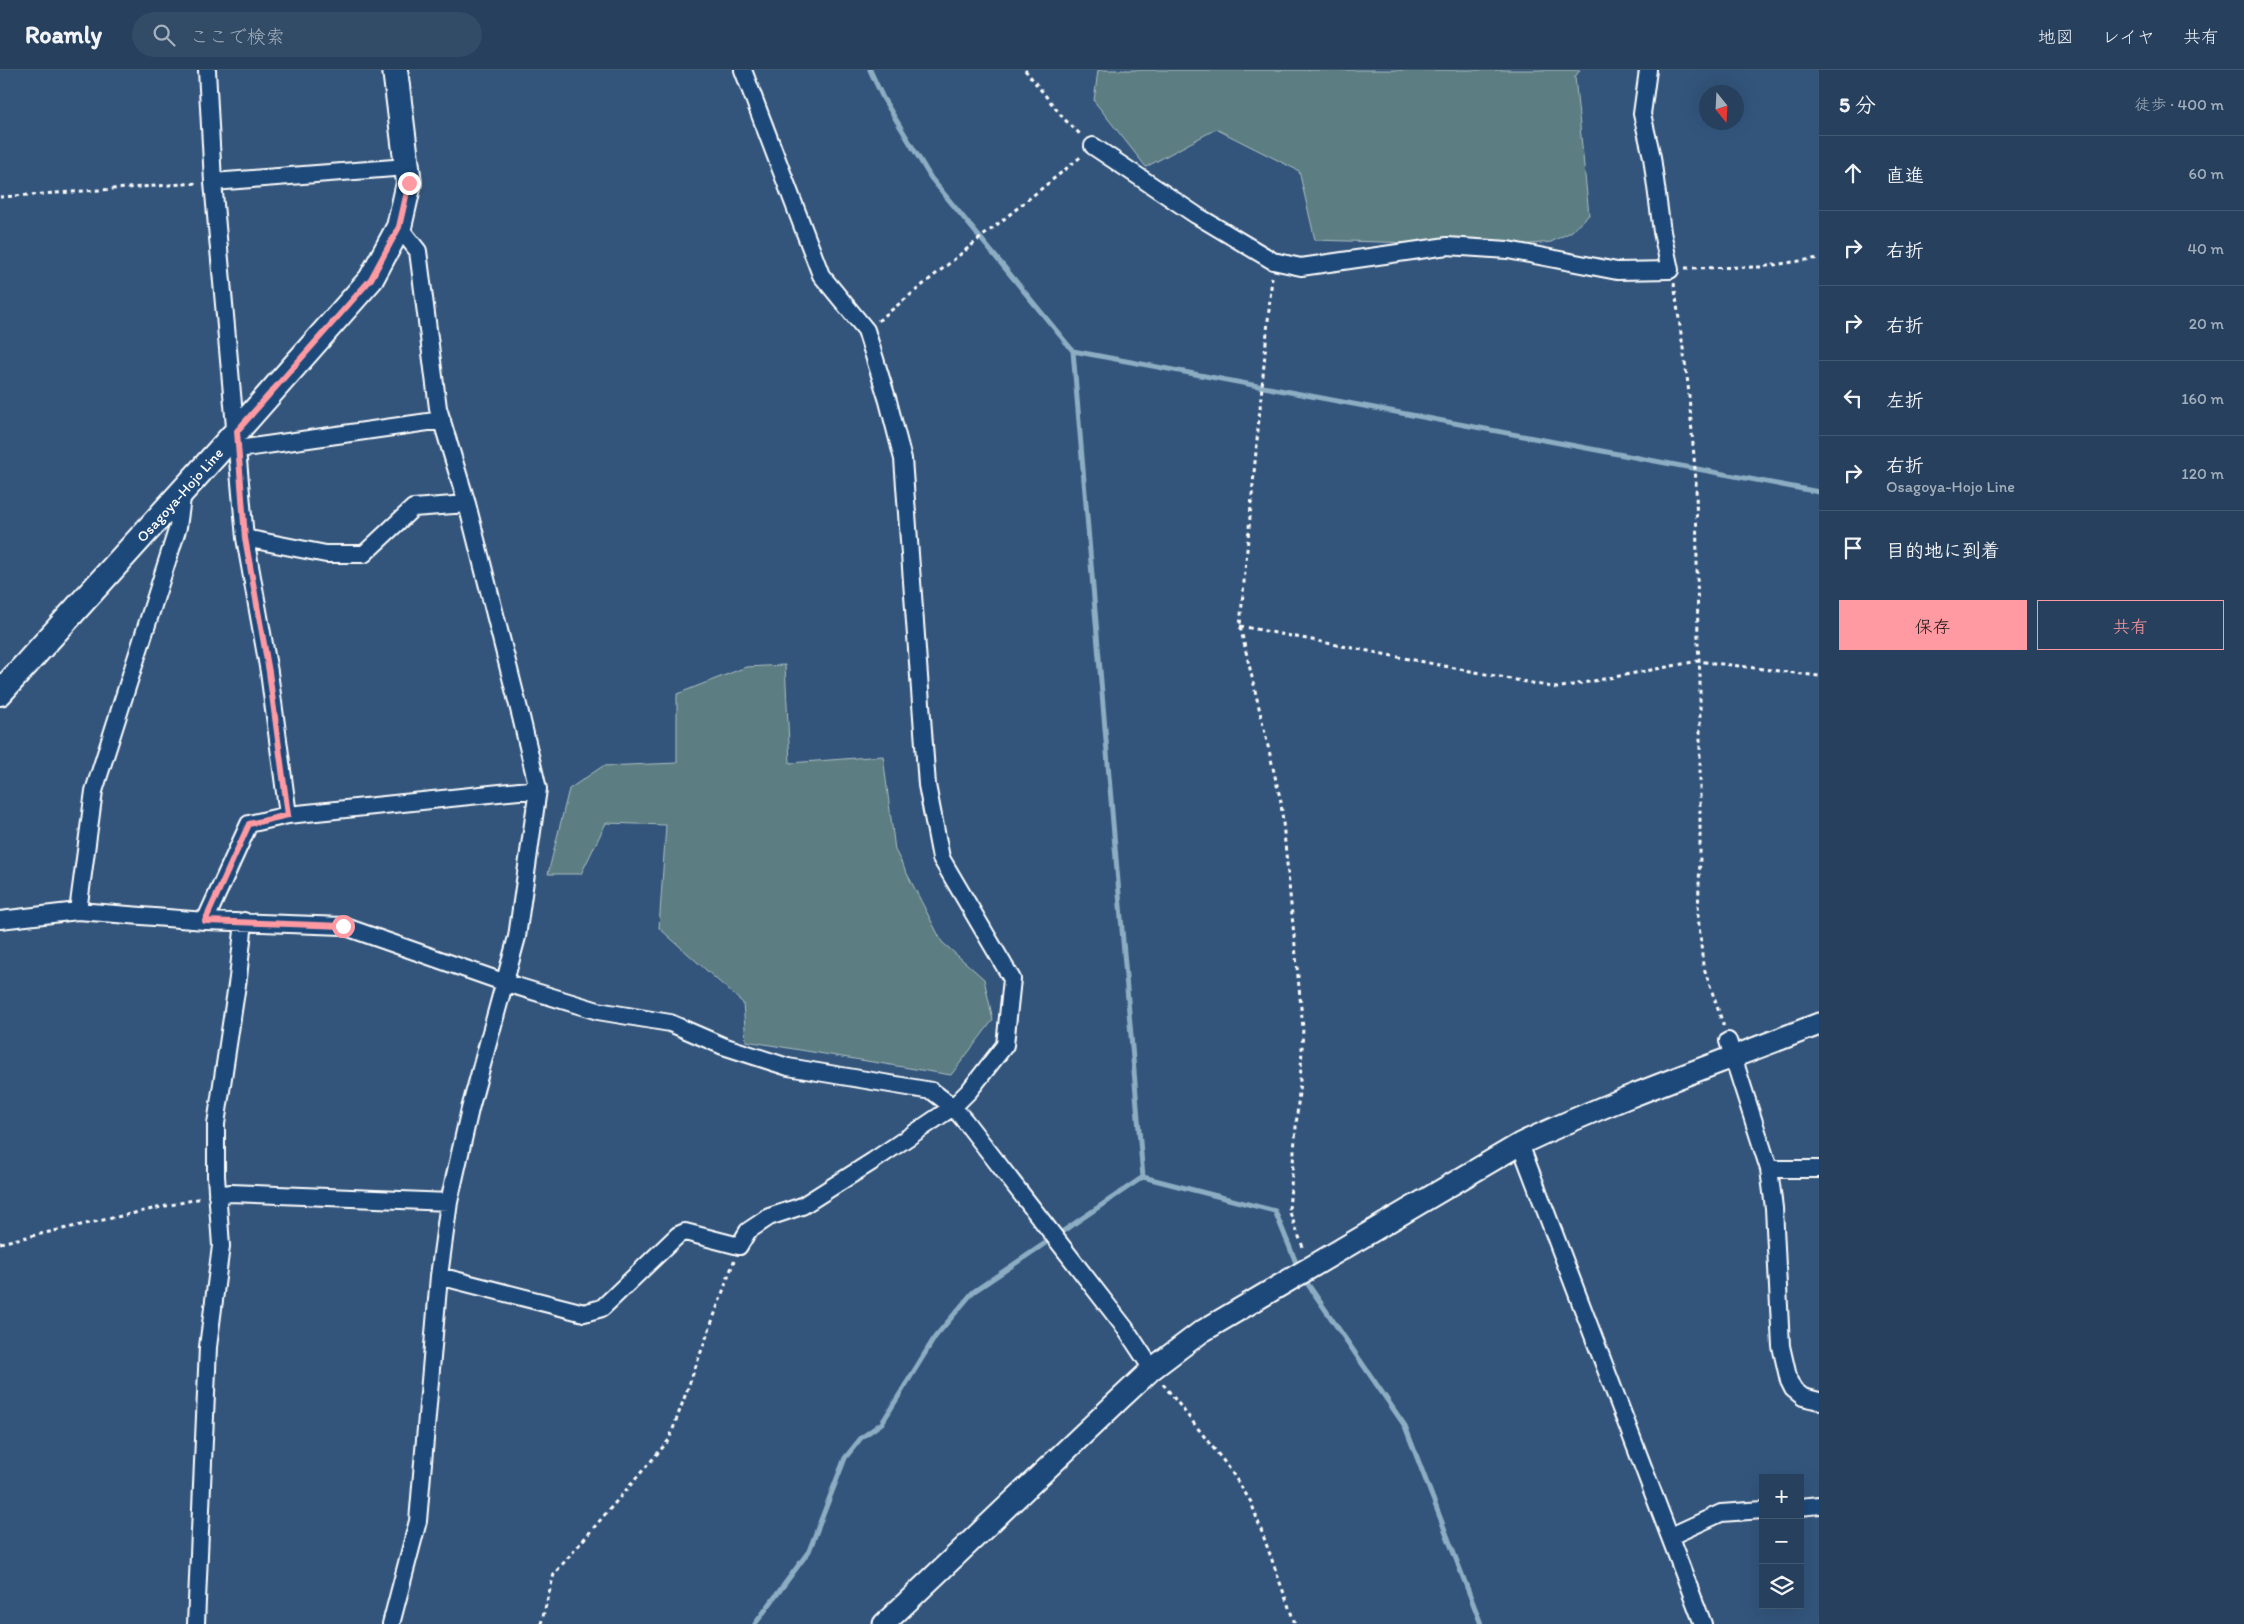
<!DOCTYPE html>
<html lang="ja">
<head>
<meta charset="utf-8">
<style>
  :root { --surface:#26405d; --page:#324b66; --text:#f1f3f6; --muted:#a4afbc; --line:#425972; --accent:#ff9aa2 }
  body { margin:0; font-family:Itim,"Klee One",sans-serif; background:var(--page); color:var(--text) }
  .controls { position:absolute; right:15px; bottom:15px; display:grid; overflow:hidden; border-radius:0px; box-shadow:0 5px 20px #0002 }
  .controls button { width:45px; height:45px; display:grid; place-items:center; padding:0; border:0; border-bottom:1px solid var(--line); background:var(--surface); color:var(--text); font:25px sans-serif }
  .compass { position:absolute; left:1699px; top:15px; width:45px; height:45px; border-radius:50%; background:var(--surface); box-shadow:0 5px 20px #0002; rotate:162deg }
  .stop { position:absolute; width:15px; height:15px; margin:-11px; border:4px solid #ff9aa2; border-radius:50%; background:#fff }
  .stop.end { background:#ff9aa2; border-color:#fff; box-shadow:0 1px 5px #0008 }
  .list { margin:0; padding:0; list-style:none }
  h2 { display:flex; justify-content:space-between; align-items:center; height:65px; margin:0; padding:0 20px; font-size:21px }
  h2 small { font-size:16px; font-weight:400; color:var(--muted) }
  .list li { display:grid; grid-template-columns:32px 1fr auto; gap:15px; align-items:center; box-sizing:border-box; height:75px; padding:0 20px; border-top:1px solid var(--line) }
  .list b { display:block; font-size:19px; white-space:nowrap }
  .list p { margin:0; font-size:16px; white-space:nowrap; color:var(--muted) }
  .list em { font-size:16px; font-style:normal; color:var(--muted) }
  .actions { display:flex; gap:10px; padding:15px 20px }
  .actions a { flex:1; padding:11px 0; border:1px solid var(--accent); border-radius:0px; text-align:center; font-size:18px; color:var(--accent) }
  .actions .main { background:var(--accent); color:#111 }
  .icon { flex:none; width:28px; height:28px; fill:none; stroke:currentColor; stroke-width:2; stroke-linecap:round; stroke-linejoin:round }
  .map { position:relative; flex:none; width:1819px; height:1554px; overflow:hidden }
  header { display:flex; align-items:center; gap:30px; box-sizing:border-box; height:70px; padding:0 25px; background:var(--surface); border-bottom:1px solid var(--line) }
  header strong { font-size:24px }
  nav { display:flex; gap:28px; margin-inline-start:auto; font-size:18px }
  .search { width:350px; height:45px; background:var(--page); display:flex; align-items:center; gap:12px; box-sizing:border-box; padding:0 18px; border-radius:28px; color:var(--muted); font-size:19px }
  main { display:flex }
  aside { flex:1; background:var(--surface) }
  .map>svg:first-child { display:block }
  .green { fill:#5c7e83; stroke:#aebec1 }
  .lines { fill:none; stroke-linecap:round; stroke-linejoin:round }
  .stream { stroke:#8cadc2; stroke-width:5 }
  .minor-casing { stroke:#fff; stroke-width:20 }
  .tertiary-casing { stroke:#fff; stroke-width:25 }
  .secondary-casing { stroke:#fff; stroke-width:28 }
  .path { stroke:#fff; stroke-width:3; stroke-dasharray:4 4; stroke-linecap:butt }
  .minor { stroke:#1f4a7a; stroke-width:16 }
  .tertiary { stroke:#1f4a7a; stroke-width:21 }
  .secondary { stroke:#1f4a7a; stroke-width:24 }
  .route { stroke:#ff9aa2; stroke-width:6 }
  .labels { text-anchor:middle; stroke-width:5; stroke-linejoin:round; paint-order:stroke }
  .street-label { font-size:15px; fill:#fff; stroke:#1f4a7a }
</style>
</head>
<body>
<header>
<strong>Roamly</strong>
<div class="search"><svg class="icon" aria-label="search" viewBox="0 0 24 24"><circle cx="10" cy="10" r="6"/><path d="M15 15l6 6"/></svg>ここで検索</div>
<nav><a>地図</a><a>レイヤ</a><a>共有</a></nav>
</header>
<main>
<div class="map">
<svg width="1819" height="1554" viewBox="0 0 1819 1554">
  <rect width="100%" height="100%" fill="#33557c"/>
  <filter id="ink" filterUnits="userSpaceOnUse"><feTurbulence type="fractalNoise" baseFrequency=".02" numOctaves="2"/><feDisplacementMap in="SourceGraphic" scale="10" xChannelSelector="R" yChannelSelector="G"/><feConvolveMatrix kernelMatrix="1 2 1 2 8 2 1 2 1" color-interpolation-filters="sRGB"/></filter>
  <g filter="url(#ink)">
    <path class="green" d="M 1098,0 L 1580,0 L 1575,7 L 1589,145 L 1571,162 L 1551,172 L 1512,176 L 1315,170 L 1299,101 L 1216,59 L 1146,97 L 1094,31 Z
      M 785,595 L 790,693 L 883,686 L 895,780 L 942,872 L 984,909 L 993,950 L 951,1005 L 746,971 L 743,933 L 659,858 L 666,755 L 606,753 L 581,804 L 548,804 L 569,719 L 603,696 L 677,693 L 677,624 L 746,597 Z"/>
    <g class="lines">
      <path class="stream" d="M 870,0 L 883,28 L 931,108 L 1073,281 L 1819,422
        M 1143,1107 L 1275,1141 L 1299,1200
        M 1303,1207 L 1405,1356 L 1481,1554
        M 755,1554 L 809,1481 L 845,1388 L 861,1368 L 882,1353 L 935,1267 L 973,1222 L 1143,1107 L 1073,281"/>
      <defs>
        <path id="minor" d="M 207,0 L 213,112 L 245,468 L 269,602 L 288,745
          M 1093,76 L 1196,145 L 1273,191 L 1301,197 L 1447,176 L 1508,180 L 1617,201 L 1670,200 L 1662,162 L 1652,87 L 1642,44 L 1648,0
          M 213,112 L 407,97
          M 238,379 L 442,350
          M 245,468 L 326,484 L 364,484 L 413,438 L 467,434
          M 78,841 L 94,721 L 178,457 L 183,421
          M 0,850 L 78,841 L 205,851 L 343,856 L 503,912 L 598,941 L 670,953 L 723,976 L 788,997 L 932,1021 L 953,1037 L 965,1051 L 1125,1258 L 1152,1299
          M 205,851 L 249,754 L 288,745 L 538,719
          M 1728,971 L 1769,1099 L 1774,1138 L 1781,1276 L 1789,1311 L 1793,1319 L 1803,1327 L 1819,1331
          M 1520,1074 L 1703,1554
          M 1769,1099 L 1819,1099
          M 217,1125 L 231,1123 L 449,1132
          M 439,1206 L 584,1243 L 602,1238 L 678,1165 L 685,1162 L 739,1176 L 748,1161 L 769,1147 L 802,1136 L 873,1091 L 953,1037 L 969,1021 L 1005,975 L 1012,909 L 941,788 L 927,715 L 903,389 L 888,331 L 866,260 L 821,205 L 743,0
          M 1800,1437 L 1819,1435
          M 1671,1466 L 1721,1443 L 1763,1440
          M 196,1554 L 208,1277 L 221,1176 L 216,1106 L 216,1054 L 238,908 L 244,851
          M 391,1554 L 418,1451 L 439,1206 L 449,1132 L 470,1039 L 517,867 L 538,719 L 521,647 L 467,434 L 438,338 L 418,181 L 399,157"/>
        <path id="tertiary" d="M 884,1554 L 1120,1329 L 1152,1299 L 1201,1262 L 1520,1074 C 1617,1028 1719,993 1819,954"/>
        <path id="secondary" d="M 0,623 L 237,361 L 371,209 L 399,157 L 409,113 L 395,0"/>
      </defs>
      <use href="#minor" class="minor-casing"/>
      <use href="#tertiary" class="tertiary-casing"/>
      <use href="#secondary" class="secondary-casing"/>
      <path class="path" d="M 1025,0 L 1064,49 L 1082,66
        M 0,127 L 198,113
        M 1685,198 L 1761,197 L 1819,188
        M 1272,207 L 1240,556 L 1281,732 L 1303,958 L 1301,998 L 1289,1140 L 1304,1180
        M 1674,213 L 1688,314 L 1696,411 L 1698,574 L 1700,605 L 1700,787 L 1698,845 L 1703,895 L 1724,957
        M 878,251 L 1083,85
        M 1240,556 L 1557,618 L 1698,591 L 1819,606
        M 0,1173 L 202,1128
        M 1163,1314 L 1229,1398 L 1251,1432 L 1295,1554
        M 541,1554 L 554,1504 L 669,1370 L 734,1191"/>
      <use href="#minor" class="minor"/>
      <use href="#tertiary" class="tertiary"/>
      <use href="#secondary" class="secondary"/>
    </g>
  </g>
  <g class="lines" filter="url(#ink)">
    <path class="route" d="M 343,856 L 205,851 L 249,754 L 288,745 L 269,602 L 245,468 L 237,361 L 371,209 L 399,157 L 409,113"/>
  </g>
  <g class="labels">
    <g class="street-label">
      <text transform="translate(180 425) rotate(-48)" y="5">Osagoya-Hojo Line</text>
    </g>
  </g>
</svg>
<div class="controls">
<button>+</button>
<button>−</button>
<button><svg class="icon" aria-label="layers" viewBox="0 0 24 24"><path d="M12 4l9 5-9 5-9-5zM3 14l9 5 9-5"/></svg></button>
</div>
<svg class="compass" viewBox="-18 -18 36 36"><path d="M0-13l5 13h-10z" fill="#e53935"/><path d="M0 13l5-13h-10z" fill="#a4afbc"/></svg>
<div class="stop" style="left:343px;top:856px"></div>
<div class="stop end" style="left:409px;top:113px"></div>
</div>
<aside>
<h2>5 分<small>徒歩 · 400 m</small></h2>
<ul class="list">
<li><svg class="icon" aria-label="ahead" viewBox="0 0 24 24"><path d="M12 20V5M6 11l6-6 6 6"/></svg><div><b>直進</b></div><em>60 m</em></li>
<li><svg class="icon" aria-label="right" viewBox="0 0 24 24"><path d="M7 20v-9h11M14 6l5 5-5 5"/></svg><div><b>右折</b></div><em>40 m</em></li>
<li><svg class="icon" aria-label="right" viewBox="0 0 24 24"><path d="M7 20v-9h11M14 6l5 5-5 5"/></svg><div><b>右折</b></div><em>20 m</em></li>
<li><svg class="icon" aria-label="left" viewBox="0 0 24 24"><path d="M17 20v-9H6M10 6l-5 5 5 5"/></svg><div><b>左折</b></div><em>160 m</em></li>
<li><svg class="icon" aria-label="right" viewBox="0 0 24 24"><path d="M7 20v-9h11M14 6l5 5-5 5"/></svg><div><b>右折</b><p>Osagoya-Hojo Line</p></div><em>120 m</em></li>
<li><svg class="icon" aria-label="arrive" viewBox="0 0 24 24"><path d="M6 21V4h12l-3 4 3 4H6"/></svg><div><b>目的地に到着</b></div></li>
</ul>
<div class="actions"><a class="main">保存</a><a>共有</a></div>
</aside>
</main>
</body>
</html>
